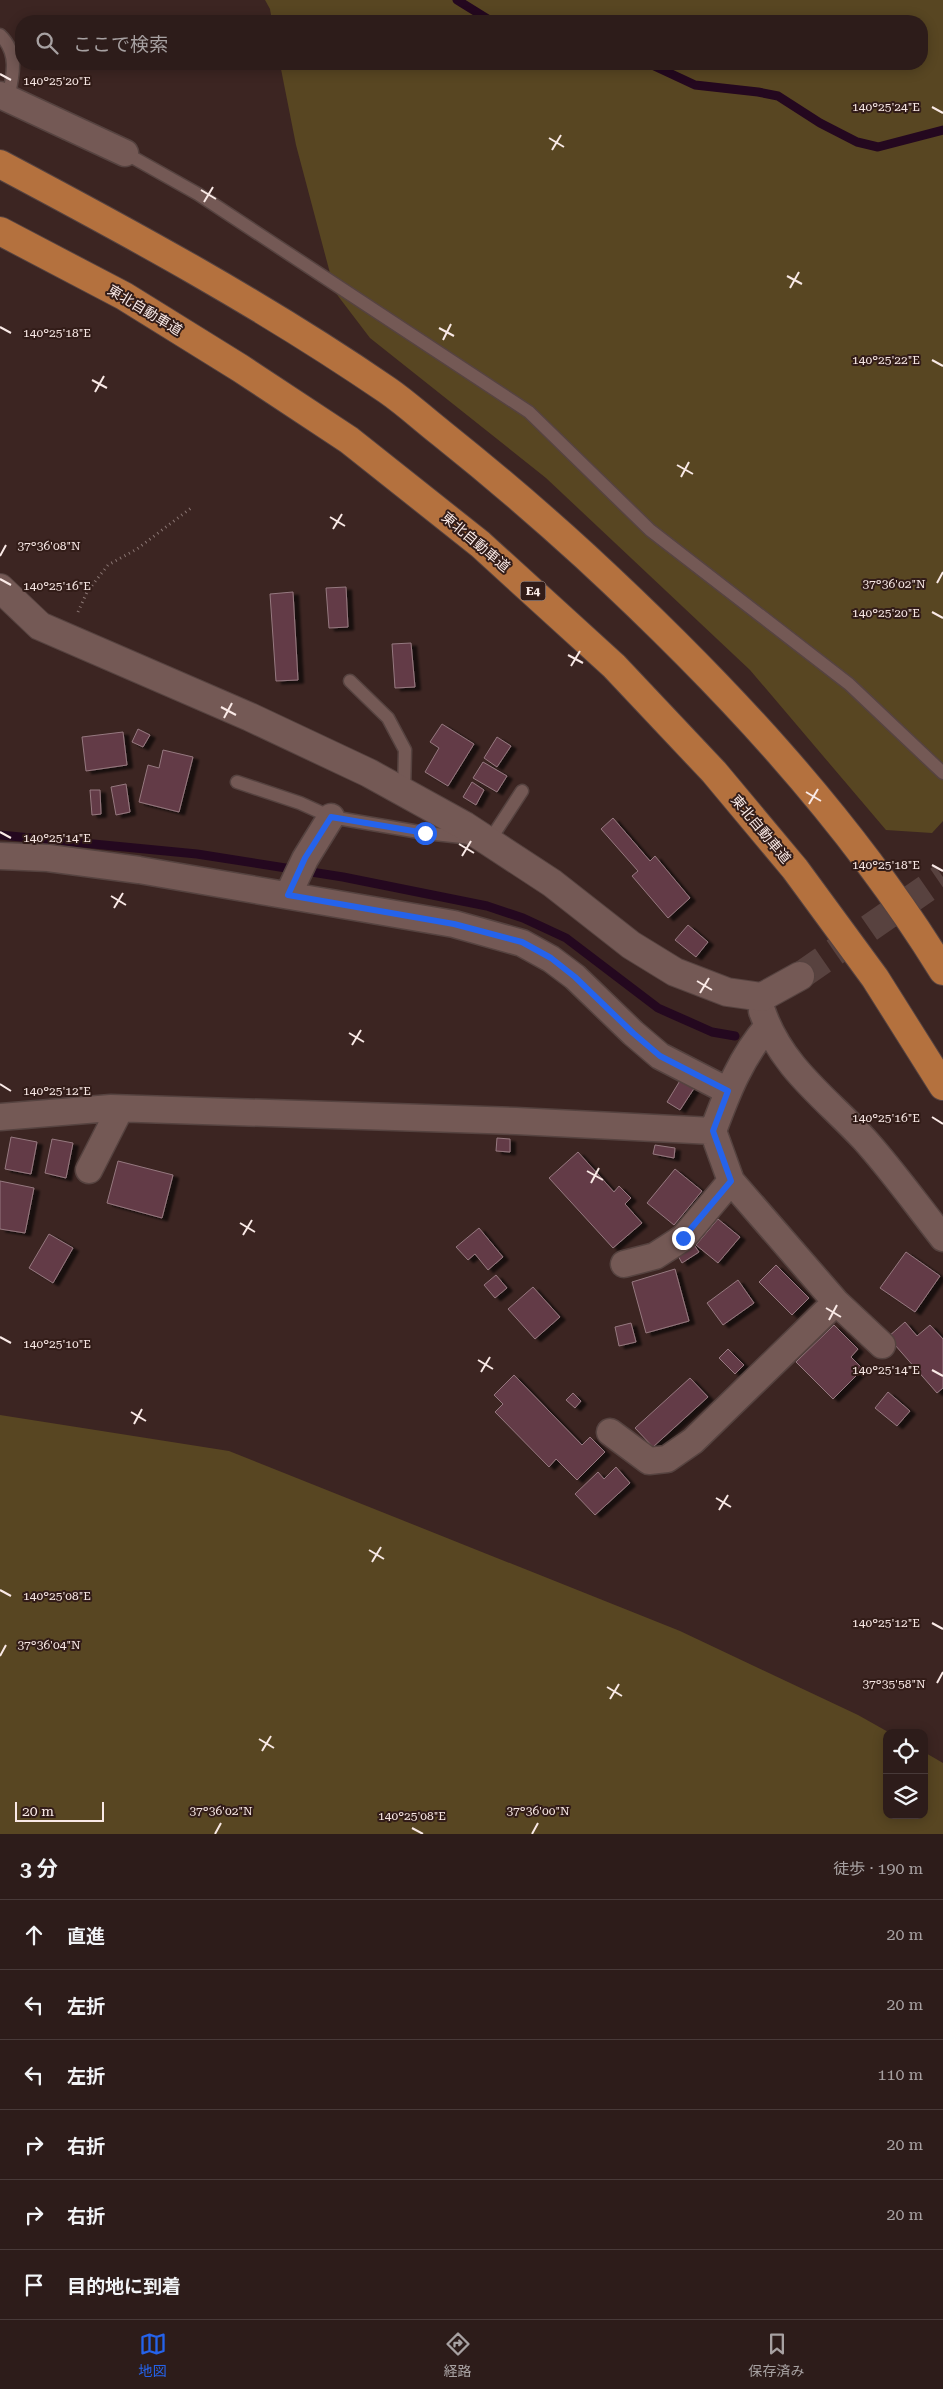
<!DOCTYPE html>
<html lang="ja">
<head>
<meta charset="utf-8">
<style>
  :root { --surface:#2d1c1a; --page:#392927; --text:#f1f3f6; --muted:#a7a1a2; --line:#483a39; --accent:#2563eb }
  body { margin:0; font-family:"Roboto Serif","Noto Sans JP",serif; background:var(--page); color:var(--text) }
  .controls { position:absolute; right:15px; bottom:15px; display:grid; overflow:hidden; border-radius:10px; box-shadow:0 2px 12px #0003 }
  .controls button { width:45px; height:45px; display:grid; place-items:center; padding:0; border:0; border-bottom:1px solid var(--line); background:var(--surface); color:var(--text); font:25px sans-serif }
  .scale { position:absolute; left:15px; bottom:12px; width:89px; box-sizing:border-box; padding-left:5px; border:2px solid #f9e9e6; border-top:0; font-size:14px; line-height:18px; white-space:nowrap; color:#f9e9e6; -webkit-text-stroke:4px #321c18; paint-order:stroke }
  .stop { position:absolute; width:15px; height:15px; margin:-11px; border:4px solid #2563eb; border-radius:50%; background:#fff }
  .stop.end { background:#2563eb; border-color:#fff; box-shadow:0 1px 5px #0008 }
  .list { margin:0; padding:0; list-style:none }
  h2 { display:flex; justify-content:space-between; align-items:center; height:65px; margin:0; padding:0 20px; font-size:21px }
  h2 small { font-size:16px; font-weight:400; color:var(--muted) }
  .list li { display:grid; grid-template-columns:32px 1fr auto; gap:15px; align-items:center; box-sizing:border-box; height:70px; padding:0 20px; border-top:1px solid var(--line) }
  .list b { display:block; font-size:19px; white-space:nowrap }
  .list em { font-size:16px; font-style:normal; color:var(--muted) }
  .icon { flex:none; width:28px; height:28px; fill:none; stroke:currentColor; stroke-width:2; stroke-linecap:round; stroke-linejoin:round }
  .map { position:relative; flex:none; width:943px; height:1834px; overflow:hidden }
  .search { position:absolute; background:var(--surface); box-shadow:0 2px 12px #0003; left:15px; right:15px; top:15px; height:55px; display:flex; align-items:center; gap:12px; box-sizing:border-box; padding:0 18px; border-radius:20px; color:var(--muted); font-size:19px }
  .sheet { height:485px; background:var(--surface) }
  nav { display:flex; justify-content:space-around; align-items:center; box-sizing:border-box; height:70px; border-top:1px solid var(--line); background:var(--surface); font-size:14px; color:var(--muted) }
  nav a { display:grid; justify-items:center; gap:2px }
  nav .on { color:var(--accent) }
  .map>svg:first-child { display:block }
  .green { fill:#584622 }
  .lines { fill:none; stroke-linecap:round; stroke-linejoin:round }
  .stream { stroke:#24081f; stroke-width:9 }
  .building { fill:#633b46; stroke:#967980; filter:url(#shadow) }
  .tertiary-tunnel { stroke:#58423f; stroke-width:28; stroke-dasharray:28 14; stroke-linecap:butt }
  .service-casing { stroke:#564340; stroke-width:15 }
  .minor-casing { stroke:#564340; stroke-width:29 }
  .tertiary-casing { stroke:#564340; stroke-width:30 }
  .motorway-casing { stroke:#564340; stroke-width:30 }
  .path { stroke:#8a7673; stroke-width:3; stroke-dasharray:1 4; stroke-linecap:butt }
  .service { stroke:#745955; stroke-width:12 }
  .minor { stroke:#745955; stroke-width:26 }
  .tertiary { stroke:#745955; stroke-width:28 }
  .motorway { stroke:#b4713e; stroke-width:28 }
  .route { stroke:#2563eb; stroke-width:6 }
  .ticks { fill:none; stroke:#f9e9e6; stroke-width:2 }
  .labels { text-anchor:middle; stroke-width:4; stroke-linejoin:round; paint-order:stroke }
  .shield { fill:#321c18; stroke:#bdaca8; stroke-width:1 }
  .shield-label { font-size:12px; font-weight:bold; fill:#f9e9e6 }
  .street-label { font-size:14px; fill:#f9e9e6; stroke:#321c18 }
  .ticks-label { font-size:12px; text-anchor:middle; fill:#f9e9e6; stroke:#321c18; stroke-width:4; stroke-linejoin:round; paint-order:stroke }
</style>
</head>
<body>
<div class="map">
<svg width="943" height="1834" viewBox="0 0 943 1834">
  <defs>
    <filter id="shadow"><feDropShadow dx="5.5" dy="3" stdDeviation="1" flood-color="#0009"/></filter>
  </defs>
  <rect width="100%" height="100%" fill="#3c2522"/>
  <path class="green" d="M 265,0 L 943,0 L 943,821 L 932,833 L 886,830 L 750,670 L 546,478 L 370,338 L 335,292 L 296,145 L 280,64 L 922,64 L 922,21 L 272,21 L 270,9 Z
    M 0,1415 L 229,1451 L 680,1631 L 858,1715 L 890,1733 L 887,1733 L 887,1815 L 924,1815 L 924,1752 L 943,1763 L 943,1834 L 0,1834 Z"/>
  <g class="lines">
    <path class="stream" d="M 457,0 L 491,21
      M 650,64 L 695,85 L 758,92 L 778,96 L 820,123 L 857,142 L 878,147 L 943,130
      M 0,835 L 197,854 L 343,877 L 487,906 L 523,918 L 566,938 L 658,1008 L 712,1032 L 735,1036"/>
  </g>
  <path class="building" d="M 346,587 L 348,627 L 329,628 L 326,588 Z
    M 293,592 L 298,680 L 276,681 L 270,594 Z
    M 411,643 L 415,687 L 395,688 L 392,644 Z
    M 442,724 L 474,744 L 448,786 L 425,772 L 439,748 L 430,742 Z
    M 138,729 L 150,735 L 143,747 L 132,742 Z
    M 123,732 L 127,765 L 86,771 L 82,737 Z
    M 497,737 L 511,746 L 497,767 L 484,758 Z
    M 163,750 L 193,757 L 179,812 L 139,802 L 148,765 L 159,768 Z
    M 483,762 L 507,776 L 497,792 L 473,778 Z
    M 472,782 L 484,790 L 476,805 L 463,797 Z
    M 126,784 L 130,812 L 116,815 L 111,787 Z
    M 90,790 L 100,790 L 101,814 L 92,815 Z
    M 613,818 L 650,861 L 655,856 L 690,898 L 668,918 L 632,876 L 638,871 L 601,829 Z
    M 688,925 L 708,942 L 696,957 L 675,940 Z
    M 681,1079 L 695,1087 L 680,1110 L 667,1102 Z
    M 11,1137 L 37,1142 L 31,1174 L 5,1169 Z
    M 497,1138 L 510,1139 L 510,1152 L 496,1151 Z
    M 52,1139 L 73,1143 L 66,1178 L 45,1173 Z
    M 655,1145 L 675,1148 L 674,1158 L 653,1154 Z
    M 578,1152 L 614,1192 L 619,1186 L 631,1198 L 625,1204 L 642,1223 L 613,1248 L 549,1178 Z
    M 118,1161 L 173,1175 L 162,1218 L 107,1203 Z
    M 675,1169 L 702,1191 L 674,1225 L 647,1203 Z
    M 0,1181 L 34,1188 L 25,1233 L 0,1229 Z
    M 718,1219 L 740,1237 L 718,1263 L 696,1245 Z
    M 479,1228 L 503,1257 L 488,1270 L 475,1254 L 468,1260 L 456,1247 Z
    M 49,1234 L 73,1248 L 53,1283 L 29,1268 Z
    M 692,1242 L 699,1252 L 682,1263 L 676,1252 Z
    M 906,1252 L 940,1276 L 915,1312 L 880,1288 Z
    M 776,1265 L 809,1298 L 792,1315 L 759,1282 Z
    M 675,1269 L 689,1321 L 646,1333 L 632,1282 Z
    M 496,1275 L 507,1288 L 495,1298 L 484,1285 Z
    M 738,1280 L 754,1303 L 723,1325 L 707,1303 Z
    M 533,1287 L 560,1317 L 535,1339 L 508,1309 Z
    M 905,1322 L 917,1336 L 930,1325 L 943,1339 L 943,1388 L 937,1393 L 888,1337 Z
    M 631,1323 L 636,1342 L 619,1346 L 615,1327 Z
    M 834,1325 L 858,1349 L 851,1357 L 863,1369 L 833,1399 L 796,1362 Z
    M 728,1349 L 744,1365 L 735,1374 L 719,1358 Z
    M 514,1375 L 582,1445 L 590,1437 L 605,1452 L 577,1480 L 556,1459 L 549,1467 L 495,1412 L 503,1404 L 494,1395 Z
    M 690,1378 L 708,1397 L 653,1447 L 635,1428 Z
    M 888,1392 L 910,1411 L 897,1426 L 875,1408 Z
    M 573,1393 L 581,1401 L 575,1408 L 566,1400 Z
    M 616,1467 L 630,1483 L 595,1515 L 575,1494 L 598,1472 L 604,1479 Z"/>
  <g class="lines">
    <path class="tertiary-tunnel" d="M 800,976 L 943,877"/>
    <defs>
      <path id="service" d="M 0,35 C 19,53 13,76 8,98
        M 125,153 L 198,194 L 529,412 L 650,530 L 849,684 L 943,773
        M 350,681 L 388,718 L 405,750 L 404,793
        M 237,782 L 300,803 L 331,817 L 425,833 L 490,840 L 522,791"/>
      <path id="minor" d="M 0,95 L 125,153
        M 0,856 L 48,858 L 139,870 L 454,924 L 522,943 L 551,959 L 575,977 L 633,1033 L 660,1056 L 728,1091
        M 288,895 L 305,859 L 331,817
        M 762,1011 C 781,1067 826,1098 864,1139 C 892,1170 917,1205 943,1238
        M 0,1117 L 111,1108 L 516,1121 L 713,1131 C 727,1093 741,1057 768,1026
        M 713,1131 L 731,1181 L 836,1302 L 882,1345
        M 89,1170 L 120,1109
        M 624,1264 L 655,1256 L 683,1238 L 731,1181
        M 610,1432 L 649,1461 L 667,1459 L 693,1441 L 836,1302"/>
      <path id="tertiary" d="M 0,588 L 40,626 L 250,717 L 369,773 L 465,826 L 552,883 L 631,945 L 675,972 L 727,992 L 762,997 L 800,976"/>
      <path id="motorway" d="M 0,164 C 132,234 263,305 387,390 C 406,403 423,419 441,433 C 491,473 538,513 585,556 C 719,680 847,815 943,971
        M 0,231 L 124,296 L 240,368 L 349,440 L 480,544 L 614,666 L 714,772 L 795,869 L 875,978 L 943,1086"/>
    </defs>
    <use href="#service" class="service-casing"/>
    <use href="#minor" class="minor-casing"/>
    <use href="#tertiary" class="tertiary-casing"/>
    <use href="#motorway" class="motorway-casing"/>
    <path class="path" d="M 78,612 L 87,592 L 108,565 L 137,549 L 191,508"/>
    <use href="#service" class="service"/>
    <use href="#minor" class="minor"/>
    <use href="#tertiary" class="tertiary"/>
    <use href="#motorway" class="motorway"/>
  </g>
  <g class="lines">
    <path class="route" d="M 425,833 L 331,817 L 305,858 L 288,895 L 454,924 L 522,942 L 551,958 L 575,977 L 633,1033 L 660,1056 L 728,1091 L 713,1131 L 731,1181 L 683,1238"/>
  </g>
  <path class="ticks" d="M 0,74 L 11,80M 932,107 L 943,113M 549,138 L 564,147M 552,150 L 561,135M 201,190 L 216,199M 204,202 L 213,187M 787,276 L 802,284M 790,288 L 799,272M 0,327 L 11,333M 439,328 L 454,336M 443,340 L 451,324M 932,360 L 943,366M 92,380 L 107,388M 95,392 L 104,376M 677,465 L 693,474M 681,477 L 689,462M 330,517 L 345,526M 333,529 L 342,514M 0,556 L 6,545M 0,579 L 11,585M 937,583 L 943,572M 932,612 L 943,618M 568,655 L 583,663M 571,666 L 580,651M 221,707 L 236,715M 224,718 L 232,703M 806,792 L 821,801M 809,804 L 818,789M 0,832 L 11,838M 459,844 L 474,853M 462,856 L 471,841M 932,865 L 943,871M 111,896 L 126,905M 114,908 L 123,893M 697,981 L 712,990M 700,993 L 709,978M 349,1033 L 364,1042M 352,1045 L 361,1030M 0,1084 L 11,1091M 932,1117 L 943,1124M 587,1171 L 603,1180M 591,1183 L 599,1168M 240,1223 L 255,1232M 243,1235 L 252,1220M 826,1308 L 841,1317M 829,1320 L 837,1305M 0,1337 L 11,1343M 478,1360 L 493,1369M 932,1370 L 943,1376M 481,1372 L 490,1357M 131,1412 L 146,1421M 134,1424 L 142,1409M 716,1498 L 731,1507M 719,1510 L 728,1495M 369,1550 L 384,1559M 372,1562 L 381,1547M 0,1590 L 11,1596M 932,1623 L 943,1629M 0,1656 L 6,1645M 937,1683 L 943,1672M 607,1687 L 622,1696M 610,1699 L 619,1684M 259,1739 L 274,1748M 262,1751 L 271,1736M 412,1828 L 423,1834M 215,1834 L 221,1823M 532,1834 L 538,1823"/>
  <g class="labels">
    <rect class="shield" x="520.5" y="581.5" width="25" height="19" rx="4"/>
    <g class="shield-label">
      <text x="533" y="595">E4</text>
    </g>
    <g class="street-label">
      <text transform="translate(145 310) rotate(31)" y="5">東北自動車道</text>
      <text transform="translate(476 542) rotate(40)" y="5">東北自動車道</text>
      <text transform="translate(761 829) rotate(50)" y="5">東北自動車道</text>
    </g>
  </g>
  <g class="ticks-label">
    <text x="57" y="85">140°25'20"E</text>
    <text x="886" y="111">140°25'24"E</text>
    <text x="57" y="337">140°25'18"E</text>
    <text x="886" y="364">140°25'22"E</text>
    <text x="49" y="550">37°36'08"N</text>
    <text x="894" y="588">37°36'02"N</text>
    <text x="57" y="590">140°25'16"E</text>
    <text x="886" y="617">140°25'20"E</text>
    <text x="57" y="842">140°25'14"E</text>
    <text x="886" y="869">140°25'18"E</text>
    <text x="57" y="1095">140°25'12"E</text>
    <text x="886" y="1122">140°25'16"E</text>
    <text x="57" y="1348">140°25'10"E</text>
    <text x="886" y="1374">140°25'14"E</text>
    <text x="57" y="1600">140°25'08"E</text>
    <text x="886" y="1627">140°25'12"E</text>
    <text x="49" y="1649">37°36'04"N</text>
    <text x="894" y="1688">37°35'58"N</text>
    <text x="221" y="1815">37°36'02"N</text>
    <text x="538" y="1815">37°36'00"N</text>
    <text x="412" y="1820">140°25'08"E</text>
  </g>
</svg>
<div class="controls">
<button><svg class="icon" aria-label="locate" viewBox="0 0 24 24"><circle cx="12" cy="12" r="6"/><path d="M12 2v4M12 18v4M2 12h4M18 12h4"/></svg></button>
<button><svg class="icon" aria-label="layers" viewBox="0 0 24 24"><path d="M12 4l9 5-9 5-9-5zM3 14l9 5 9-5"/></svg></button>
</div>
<div class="scale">20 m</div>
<div class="stop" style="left:425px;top:833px"></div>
<div class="stop end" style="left:683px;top:1238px"></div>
<div class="search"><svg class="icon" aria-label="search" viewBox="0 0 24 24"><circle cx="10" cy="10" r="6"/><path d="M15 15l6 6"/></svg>ここで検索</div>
</div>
<section class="sheet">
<h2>3 分<small>徒歩 · 190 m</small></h2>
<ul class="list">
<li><svg class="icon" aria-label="ahead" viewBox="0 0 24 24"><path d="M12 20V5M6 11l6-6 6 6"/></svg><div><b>直進</b></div><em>20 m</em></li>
<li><svg class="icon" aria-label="left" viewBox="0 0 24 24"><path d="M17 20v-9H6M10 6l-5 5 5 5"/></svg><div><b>左折</b></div><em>20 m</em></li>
<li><svg class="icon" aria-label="left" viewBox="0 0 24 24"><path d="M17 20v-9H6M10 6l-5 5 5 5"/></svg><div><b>左折</b></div><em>110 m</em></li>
<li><svg class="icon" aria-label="right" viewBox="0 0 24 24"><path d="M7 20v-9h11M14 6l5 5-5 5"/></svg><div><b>右折</b></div><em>20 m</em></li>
<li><svg class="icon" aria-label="right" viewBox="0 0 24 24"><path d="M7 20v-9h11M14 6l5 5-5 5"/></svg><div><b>右折</b></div><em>20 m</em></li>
<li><svg class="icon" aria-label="arrive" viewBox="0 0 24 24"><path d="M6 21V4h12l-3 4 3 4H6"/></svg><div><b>目的地に到着</b></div></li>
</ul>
</section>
<nav>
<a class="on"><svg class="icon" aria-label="map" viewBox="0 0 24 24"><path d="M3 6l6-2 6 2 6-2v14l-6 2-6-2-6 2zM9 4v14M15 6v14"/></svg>地図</a>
<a><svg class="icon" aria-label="directions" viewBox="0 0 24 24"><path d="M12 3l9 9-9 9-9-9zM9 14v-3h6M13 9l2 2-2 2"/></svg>経路</a>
<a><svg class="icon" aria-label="saved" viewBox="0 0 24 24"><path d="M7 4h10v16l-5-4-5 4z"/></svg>保存済み</a>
</nav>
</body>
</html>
